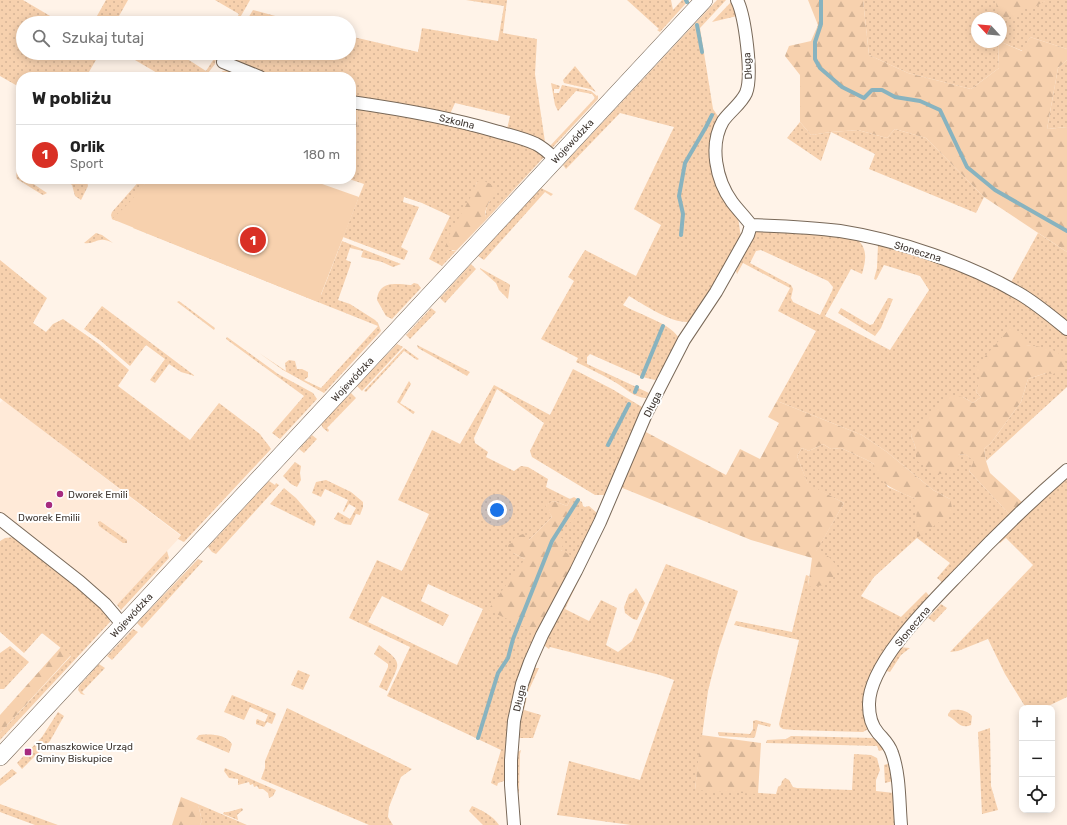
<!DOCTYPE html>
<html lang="pl">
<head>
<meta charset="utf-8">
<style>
  :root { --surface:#fff; --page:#f2f2f2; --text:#222; --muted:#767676; --line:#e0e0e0; --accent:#d93025 }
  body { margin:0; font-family:Rubik,sans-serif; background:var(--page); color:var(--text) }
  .controls { position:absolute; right:12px; bottom:12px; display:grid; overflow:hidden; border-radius:8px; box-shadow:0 2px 10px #0003 }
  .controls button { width:36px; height:36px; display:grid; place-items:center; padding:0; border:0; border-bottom:1px solid var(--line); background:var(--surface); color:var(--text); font:20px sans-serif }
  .compass { position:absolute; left:971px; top:12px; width:36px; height:36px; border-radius:50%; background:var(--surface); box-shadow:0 2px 10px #0003; rotate:296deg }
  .you { position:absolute; left:497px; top:510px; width:14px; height:14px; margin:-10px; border:3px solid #fff; border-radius:50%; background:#1a73e8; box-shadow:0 0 0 6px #1a73e833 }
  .badge { display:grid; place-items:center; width:26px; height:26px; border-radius:50%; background:var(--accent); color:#fff; font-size:13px; font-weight:700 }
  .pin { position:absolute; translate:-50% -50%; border:2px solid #fff; box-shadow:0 1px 4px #0006 }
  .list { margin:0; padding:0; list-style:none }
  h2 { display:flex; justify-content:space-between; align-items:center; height:52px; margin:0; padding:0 16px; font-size:17px }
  h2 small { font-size:13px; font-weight:400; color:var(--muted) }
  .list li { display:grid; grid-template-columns:26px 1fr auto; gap:12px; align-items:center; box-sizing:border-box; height:60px; padding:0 16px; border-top:1px solid var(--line) }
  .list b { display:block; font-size:15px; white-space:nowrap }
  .list p { margin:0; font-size:13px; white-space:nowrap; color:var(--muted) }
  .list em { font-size:13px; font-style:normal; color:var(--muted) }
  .icon { flex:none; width:22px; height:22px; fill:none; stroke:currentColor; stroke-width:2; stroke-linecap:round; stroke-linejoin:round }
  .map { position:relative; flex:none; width:1067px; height:825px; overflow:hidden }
  .search { position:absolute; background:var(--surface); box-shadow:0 2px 10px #0003; left:16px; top:16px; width:340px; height:44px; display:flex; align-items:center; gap:10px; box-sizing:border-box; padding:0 14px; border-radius:22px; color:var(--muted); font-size:15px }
  .panel { position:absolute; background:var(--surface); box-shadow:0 2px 10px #0003; left:16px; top:72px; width:340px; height:112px; border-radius:16px }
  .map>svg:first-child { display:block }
  .built { fill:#ffead8 }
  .green { fill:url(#green-dots); fill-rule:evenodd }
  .forest { fill:url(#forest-firs) }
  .pitch { fill:#f7d1ae }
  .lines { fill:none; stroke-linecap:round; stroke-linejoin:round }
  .stream { stroke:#88b3bf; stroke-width:4 }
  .minor-casing { stroke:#786858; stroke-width:14 }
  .secondary-casing { stroke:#786858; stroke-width:18 }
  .minor { stroke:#fff; stroke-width:12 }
  .secondary { stroke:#fff; stroke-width:17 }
  .poi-dot { fill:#a62b7f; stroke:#fff; stroke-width:1.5 }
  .labels { text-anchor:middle; stroke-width:4; stroke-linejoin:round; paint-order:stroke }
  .street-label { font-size:10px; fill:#3e3630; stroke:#fff }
  .poi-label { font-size:10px; fill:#3e3630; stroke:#fff; text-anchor:start }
</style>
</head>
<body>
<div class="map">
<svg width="1067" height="825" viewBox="0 0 1067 825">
  <defs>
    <pattern id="green-dots" width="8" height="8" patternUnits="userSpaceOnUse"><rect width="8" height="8" fill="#f7d1ae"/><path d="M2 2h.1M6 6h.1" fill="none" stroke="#d5b496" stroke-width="1.8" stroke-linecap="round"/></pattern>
    <pattern id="forest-firs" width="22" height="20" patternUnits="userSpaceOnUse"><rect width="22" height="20" fill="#f7d1ae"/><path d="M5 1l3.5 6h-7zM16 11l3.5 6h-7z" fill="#d5b496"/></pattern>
  </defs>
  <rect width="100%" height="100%" fill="#fff3e8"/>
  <path class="built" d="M 3,400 L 181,536 L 117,605 L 0,512 L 0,403 Z"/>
  <path class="green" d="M 0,0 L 23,0 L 62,23 L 23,23 L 23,53 L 100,53 L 86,77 L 21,77 L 21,88 L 0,76 Z
    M 106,0 L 128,0 L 119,16 L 130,23 L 93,23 Z
    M 215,0 L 250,0 L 237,23 L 234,23 L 239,14 Z
    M 466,0 L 507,0 L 503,33 L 537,39 L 535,74 L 545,142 L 526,134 L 507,129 L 510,116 L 455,103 L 450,114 L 351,97 L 351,77 L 270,77 L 240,64 L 237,61 L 234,53 L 349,53 L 349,36 L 418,52 L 422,28 L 498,41 L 504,6 Z
    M 627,0 L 671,0 L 673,10 L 682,0 L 689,0 L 660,32 L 657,30 L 659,29 Z
    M 717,0 L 726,0 L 700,28 L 713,109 L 720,119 L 714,148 L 738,217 L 741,238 L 713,292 L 689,322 C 670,323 645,305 629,296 L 623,305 C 639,315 672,323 680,340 L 661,375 L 655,380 L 642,377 L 590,354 L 587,357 L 587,364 L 649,393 L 646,398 C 634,398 623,386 613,381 C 601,374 588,368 576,362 L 578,358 L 541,339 L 574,281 L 568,277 L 585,250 L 636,276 L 661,225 L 634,209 L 674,127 L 620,113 L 566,169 L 563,165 Z
    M 863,0 L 996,0 L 1024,6 L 1045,1 L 1045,0 L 1067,0 L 1067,49 L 1030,37 L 1023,51 L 1001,42 L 1001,18 L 977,18 L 977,42 L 998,42 L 999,68 L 971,89 L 908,73 L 869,55 Z
    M 731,2 L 737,16 L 712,22 Z
    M 253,10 L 257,11 L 301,23 L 245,23 Z
    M 123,53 L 178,53 L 206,71 L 217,54 L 215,64 L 205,77 L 164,77 Z
    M 1067,60 L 1067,127 L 1047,129 L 1058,68 Z
    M 575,66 L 596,92 L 590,89 L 564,83 L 563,80 Z
    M 228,70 L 252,77 L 215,77 L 223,71 Z
    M 551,83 L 560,86 L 559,89 L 554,89 L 554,93 L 559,93 L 562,85 L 591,91 L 597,96 L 598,95 L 598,99 L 553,147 L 550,146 L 595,98 L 592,94 L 576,91 L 558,111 L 555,105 Z
    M 358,109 L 408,116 L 486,134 L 517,144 L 524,143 L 543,154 L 544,157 L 485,221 C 485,211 487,204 493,196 L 477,182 L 452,251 L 457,250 L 442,266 L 429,259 L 450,216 L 422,203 L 404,197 L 403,202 L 419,207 L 401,247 L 408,251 L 404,260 L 343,237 L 364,184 L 349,179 L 351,179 L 351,166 L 356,147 Z
    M 800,122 L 811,135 L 831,132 L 858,130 L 887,138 L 895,129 L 926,138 L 984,197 L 976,213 L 869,169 L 875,154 L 831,132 L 821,161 L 787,138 Z
    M 21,167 L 21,179 L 26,179 L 47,193 L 43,195 L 41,194 L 17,179 C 15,174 17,171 21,167 Z
    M 67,179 L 84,179 L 87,180 L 88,186 L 81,200 L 75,196 L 72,185 L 66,181 Z
    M 141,179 L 149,179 L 117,221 L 112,219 L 111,215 L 112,212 Z
    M 541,188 L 553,194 L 551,196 L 545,192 L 484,260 L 478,256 Z
    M 136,223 L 321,295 L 342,241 L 401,264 L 393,267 L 382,262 L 361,257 L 363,251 L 350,248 L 346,260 L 351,262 L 350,266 L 338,300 L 350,304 L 375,320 L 378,323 L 381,331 L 324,393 L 283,370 L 259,353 L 286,371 L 285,363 L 289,360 L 295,361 L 297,369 L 302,369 L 308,372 L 308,377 L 304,380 L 321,388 L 378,326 L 133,228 Z
    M 756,228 L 785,229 L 857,239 C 868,249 866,260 862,274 L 851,269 L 825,316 L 890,350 L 929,290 L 920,276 L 884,265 L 876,280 L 874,279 L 877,268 L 878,245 L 881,244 L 924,256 L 971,275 L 1012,294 L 1061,329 L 1067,335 L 1067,387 L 986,461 L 984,449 L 991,443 L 1021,402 L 1028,379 L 1046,373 L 1052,350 L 1026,345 L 981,379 L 976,392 L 981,397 L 973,403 L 963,397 L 911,435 L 916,449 L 916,460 L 965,454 L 975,461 L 969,471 L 1011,516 L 943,583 L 937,578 L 950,563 L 917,538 L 874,577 L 861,596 L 901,617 L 926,592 L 931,598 L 882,659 L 870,728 L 863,732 L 794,730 L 783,729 L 780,727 L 779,724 L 799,640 L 734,625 L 736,621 L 792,632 L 806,575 L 809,576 L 808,587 L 815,553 L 844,503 L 808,485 L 797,456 L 802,448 L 809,451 L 823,444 L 831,449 L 841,448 L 867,460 L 874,464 L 888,487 L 916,499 L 950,499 L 933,490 L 887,452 L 862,435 L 777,401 L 816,331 L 778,311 L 790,288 L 743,263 L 737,274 L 736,271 L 745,254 ZM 761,250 L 828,281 L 833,287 L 832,291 L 820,315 L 793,302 L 791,298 L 793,289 L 791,285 L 750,263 L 756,251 Z
    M 96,233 L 102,235 L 113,243 C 98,235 96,245 84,243 Z
    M 1038,233 L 1067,252 L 1067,325 L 1010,284 Z
    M 0,260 L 47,298 L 33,323 L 46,332 L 53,324 L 63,319 L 99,344 L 129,370 L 118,386 L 190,440 L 219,403 L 260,434 C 263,439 269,445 271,449 L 184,542 L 178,539 L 181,535 L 0,398 Z
    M 471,264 L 476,269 L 445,303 L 440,298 Z
    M 480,268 L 509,284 L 510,285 L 508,299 L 499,290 L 496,283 L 480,269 Z
    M 414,283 L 418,284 L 421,288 L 392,319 L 386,316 L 377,300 C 379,280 396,284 411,285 Z
    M 888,298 L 893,299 L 881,328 L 875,336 L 838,313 L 841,308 L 870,325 L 873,324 Z
    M 179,301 L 215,328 L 214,330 L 177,302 Z
    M 102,306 L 195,376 L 181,372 L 169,364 L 155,383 L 150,380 L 165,359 L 146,345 L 130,366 L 101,341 L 84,329 Z
    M 431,308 L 436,312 L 410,339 L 406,335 Z
    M 227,337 L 278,374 L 313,393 L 317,399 L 280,439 L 272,433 L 304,396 L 226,339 Z
    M 397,344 L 403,347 L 362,391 L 357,386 Z
    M 417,345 L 470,372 L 467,376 L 418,348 Z
    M 404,348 L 419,359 L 417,360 L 404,351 L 366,392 L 364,391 Z
    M 573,369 L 612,389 L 642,407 L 643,416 L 609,492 L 605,495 L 595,495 L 532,457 L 530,451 L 544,423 L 497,389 L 474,438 L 475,443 L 488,452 L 486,457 L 514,471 L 521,466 L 528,467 L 548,479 L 546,487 L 570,499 L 574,497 L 582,502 L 583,506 L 585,507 L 589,506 L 597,513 L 596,520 L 569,576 L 566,554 L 561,550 L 558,536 L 562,525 L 580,508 L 570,503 L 570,500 L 567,506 L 554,501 L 546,505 L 552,517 L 529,540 L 513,553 L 525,559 L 539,634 L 507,780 L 498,783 L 497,786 L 491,783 L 501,750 L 387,696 L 410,647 L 349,618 L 377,560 L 402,571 L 429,514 L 398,500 L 432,430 L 460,444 L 494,385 L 550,415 ZM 428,584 L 483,609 L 457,665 L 368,622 L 382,596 L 443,626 L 449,615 L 421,601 Z
    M 409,381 L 411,384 L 400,403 L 415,412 L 413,414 L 397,402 Z
    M 351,393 L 356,398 L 327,428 L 329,430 L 328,432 L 323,428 L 321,424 Z
    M 312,435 L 317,439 L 304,453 L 299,449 Z
    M 295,462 L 301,466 L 300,473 L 301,480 L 297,487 L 291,484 L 283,476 Z
    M 1067,475 L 1067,697 L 1044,708 L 1026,708 L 1005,674 L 988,639 L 958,651 L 950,652 L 1033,565 L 1006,538 L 1000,543 L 997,539 L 1030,512 Z
    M 326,480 L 351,492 L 363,502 L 363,507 L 360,515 L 356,514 L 351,525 L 344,524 L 334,519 L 338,512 L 350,519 L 356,508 L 349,504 L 344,512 L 343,511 L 348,500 L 325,489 L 321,497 L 312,493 L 316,482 Z
    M 269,481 L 275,485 L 276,483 L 279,485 L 216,554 L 212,552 L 208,547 Z
    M 284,488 L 296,498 L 316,521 L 314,526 L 270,504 Z
    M 100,521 L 127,540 L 127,543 L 123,543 L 99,526 L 98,522 Z
    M 15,537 L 20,538 L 107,613 L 110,622 L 0,740 L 0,733 L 71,656 L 42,633 L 24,653 L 0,632 L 0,541 L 5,538 Z
    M 167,551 L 169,558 L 121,610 L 117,605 Z
    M 198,559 L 203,561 L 142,628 L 137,623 Z
    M 666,564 L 738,591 L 719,648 L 708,691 L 695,789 L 776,794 L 778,787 L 781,785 L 782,781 L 785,778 L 789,780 L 793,787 L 797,788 L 852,790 L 854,754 L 871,755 L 877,758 L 880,770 L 876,780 L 876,791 L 894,793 L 897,825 L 631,825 L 557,815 L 569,761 L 640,780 L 674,680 L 660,675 L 550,647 L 549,649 L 542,644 L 575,578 L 580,577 L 565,609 L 589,621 L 601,600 L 617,608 L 606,645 L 618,652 L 632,641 Z
    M 636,588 L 645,603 L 637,620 L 633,619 L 625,613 L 624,607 L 629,594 L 633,592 Z
    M 941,604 L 947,608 L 934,622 L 928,618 Z
    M 133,629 L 138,632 L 112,660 L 107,656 Z
    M 379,645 C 405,664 399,663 387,691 L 379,687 L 388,667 L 388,664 L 374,654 Z
    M 10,646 L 29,662 L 4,689 L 0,689 L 0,653 Z
    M 898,647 L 910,648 L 901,655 L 890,672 L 883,670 Z
    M 99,664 L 105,668 L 82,692 L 85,695 L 81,694 L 78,690 L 79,686 Z
    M 532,668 L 539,668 L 528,692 L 524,710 L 541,715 L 533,738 L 518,738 L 516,725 Z
    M 298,670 L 310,675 L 303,690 L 291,685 Z
    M 232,695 L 275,713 L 276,714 L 272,724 L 267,722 L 264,727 L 256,724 L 256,721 L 257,719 L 265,722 L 268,715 L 250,707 L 244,720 L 224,712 Z
    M 287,708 L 412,769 L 401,777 L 389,807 L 388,817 L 393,825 L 369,825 L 261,779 L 265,768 L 265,761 Z
    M 951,710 C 959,709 967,710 972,716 L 971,725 C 960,730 957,720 948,716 L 948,714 Z
    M 58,712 L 64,716 L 50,741 L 22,769 L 17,763 L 42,737 Z
    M 756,720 L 771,724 L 770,727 L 758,724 L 755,737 L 753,738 L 719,736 L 718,732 L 750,734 L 753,729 L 753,721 Z
    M 990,728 L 991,786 L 998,810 L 982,814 L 978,732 Z
    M 199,735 C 211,734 225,734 232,744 L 229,753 L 196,739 Z
    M 791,736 L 874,738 L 878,740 L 885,747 L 883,750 L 879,751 L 877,746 L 766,743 L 767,740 L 786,739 Z
    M 521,750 L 520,754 L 519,793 L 516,791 L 516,753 Z
    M 890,763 L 893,781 L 885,783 L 884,765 Z
    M 225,768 L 276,790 L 273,796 L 269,798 L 268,793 L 263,789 L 259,789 L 257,786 L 254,787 L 253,784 L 250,785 L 249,782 L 238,785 L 238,779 L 229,778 L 224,771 Z
    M 12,769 L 17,773 L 0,786 L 0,779 Z
    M 0,804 L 58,825 L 35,825 L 0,812 Z
    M 198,804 L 247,825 L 200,825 L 202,821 Z
    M 472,806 C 483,811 492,815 499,825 L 483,825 L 469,811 Z
    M 242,808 L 243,810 L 237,815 L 238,820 L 223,814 L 224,812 C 227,813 238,809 242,808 Z"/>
  <path class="forest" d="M 808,0 L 863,0 L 869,55 L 908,73 L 971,89 L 999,68 L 998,42 L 1001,42 L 1022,51 L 1030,37 L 1067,49 L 1067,60 L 1058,68 L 1047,129 L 1067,127 L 1067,252 L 984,197 L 926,138 L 895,129 L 887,138 L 858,130 L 831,132 L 811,135 L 800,122 L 800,75 L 785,56 L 789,46 L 811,41 L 818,25 Z
    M 996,0 L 1045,0 L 1045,1 L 1033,8 L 1024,6 L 1020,15 L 1006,18 L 997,13 Z
    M 352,109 L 358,109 L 356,147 L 351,166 Z
    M 481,180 L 496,186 L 500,190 L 489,202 L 485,212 L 485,221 L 457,250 L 448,250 L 446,246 L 447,239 L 470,198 L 477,182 Z
    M 1011,327 L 1023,335 L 1026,345 C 1040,347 1067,348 1066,368 L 1053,374 L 1046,373 L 1028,379 L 1021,402 L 991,443 L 984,449 L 986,461 L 990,473 L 1023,503 L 1011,516 L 969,471 L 974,461 L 965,454 L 958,455 L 960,463 L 953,470 L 937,475 L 916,460 L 916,449 L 911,435 L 950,396 L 963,397 L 973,403 L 981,397 L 976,392 L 980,379 L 973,370 Z
    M 777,401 L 862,435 L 887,452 L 933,490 L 950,499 L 953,512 L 917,538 L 916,499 C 900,492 875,484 874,464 L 867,460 L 841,448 L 831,449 L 823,444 L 809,451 L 802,448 L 797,456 L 808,484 L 844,503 L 816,552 L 828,556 L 838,567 L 836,574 L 825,585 L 808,587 L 812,558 L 751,540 L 620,487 L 644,431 L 726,475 L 740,449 L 760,459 L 779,423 L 768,417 Z
    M 570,500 L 571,503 L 581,508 L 572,522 L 562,525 L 558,536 L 565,540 L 561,550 L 574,557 L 573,564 L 539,634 L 488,610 L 525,559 L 513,553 L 507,545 L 512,543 L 515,537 L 523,534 L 529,540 L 552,517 L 545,505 L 554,501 L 567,506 Z
    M 61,647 L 71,655 L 0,733 L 0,715 Z
    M 701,735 L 761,743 L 758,794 L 695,790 Z
    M 181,797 L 198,804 L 202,821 L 200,825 L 172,825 Z"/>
  <path class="pitch" d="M 149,179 L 308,179 L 359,197 L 318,302 L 112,219 L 128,204 Z"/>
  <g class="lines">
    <path class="stream" d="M 686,0 L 687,2
      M 821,0 L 821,24 L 815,42 L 815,59 L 820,68 L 842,87 L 864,98 L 872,90 L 882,90 L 895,97 L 920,101 L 940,110 L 967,167 L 995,190 L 1067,231
      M 697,25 L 702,52
      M 681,235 L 683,214 L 679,196 L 685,163 L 706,127 L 712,115
      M 642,377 L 663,326
      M 635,392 L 637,387
      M 608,445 L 629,404
      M 478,738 L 498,673 L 508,658 L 513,639 L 552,541 L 578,500"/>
    <defs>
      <path id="minor" d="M 737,0 C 745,16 753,76 746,93 C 741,104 730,111 723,121 C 709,145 716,180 732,202 C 738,210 745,217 751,225
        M 223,62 L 260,77
        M 351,102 C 400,109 448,117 495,131 C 509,135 523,138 536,144 C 544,148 549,153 555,159
        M 751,225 C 781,226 810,227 840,231 C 898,240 969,264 1020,294 C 1037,304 1052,317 1067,329
        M 0,519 L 80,582 L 105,604 L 122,624
        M 514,825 L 511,785 L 511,760 L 514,721 L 522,684 L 530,662 L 542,635 L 576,571 L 600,522 L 646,414 L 684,340 L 716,292 L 748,235 L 751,225
        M 901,825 C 899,802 900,775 892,753 C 889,744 884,740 878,733 C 871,725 869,715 869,705 C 868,664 932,602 960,573 C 994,537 1030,502 1067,470"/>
      <path id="secondary" d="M 0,757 L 704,0"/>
    </defs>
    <use href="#minor" class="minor-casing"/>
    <use href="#secondary" class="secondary-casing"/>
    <use href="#minor" class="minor"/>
    <use href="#secondary" class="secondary"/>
  </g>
  <g class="poi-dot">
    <circle cx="60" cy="494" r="4"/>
    <circle cx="49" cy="505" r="4"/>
    <rect x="24" y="748" width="8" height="8" rx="2"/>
  </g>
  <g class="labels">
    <g class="street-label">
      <text transform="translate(747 66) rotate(-94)" y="4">Długa</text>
      <text transform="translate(457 121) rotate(13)" y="4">Szkolna</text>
      <text transform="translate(572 141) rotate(-47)" y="4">Wojewódzka</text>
      <text transform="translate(918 251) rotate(17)" y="4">Słoneczna</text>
      <text transform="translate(352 379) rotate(-47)" y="4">Wojewódzka</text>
      <text transform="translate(652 404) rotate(-63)" y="4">Długa</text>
      <text transform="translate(131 615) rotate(-47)" y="4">Wojewódzka</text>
      <text transform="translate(912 626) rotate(-50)" y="4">Słoneczna</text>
      <text transform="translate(519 698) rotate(-77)" y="4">Długa</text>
    </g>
    <g class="poi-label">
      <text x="68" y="498">Dworek Emili</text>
      <text x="49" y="521" text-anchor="middle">Dworek Emilii</text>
      <text x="36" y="750">Tomaszkowice Urząd<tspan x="36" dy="12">Gminy Biskupice</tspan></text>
    </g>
  </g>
</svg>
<div class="controls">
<button>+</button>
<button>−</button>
<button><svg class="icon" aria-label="locate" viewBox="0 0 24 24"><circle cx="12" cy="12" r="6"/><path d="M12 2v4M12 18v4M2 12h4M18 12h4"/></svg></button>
</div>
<svg class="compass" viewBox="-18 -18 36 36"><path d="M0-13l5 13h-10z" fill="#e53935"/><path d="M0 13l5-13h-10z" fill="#767676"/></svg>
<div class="you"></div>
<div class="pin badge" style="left:253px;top:240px">1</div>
<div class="search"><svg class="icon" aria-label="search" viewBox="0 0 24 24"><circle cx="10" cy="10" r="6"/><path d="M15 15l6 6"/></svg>Szukaj tutaj</div>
<section class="panel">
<h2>W pobliżu<small></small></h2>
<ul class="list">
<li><span class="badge">1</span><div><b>Orlik</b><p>Sport</p></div><em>180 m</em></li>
</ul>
</section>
</div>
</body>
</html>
